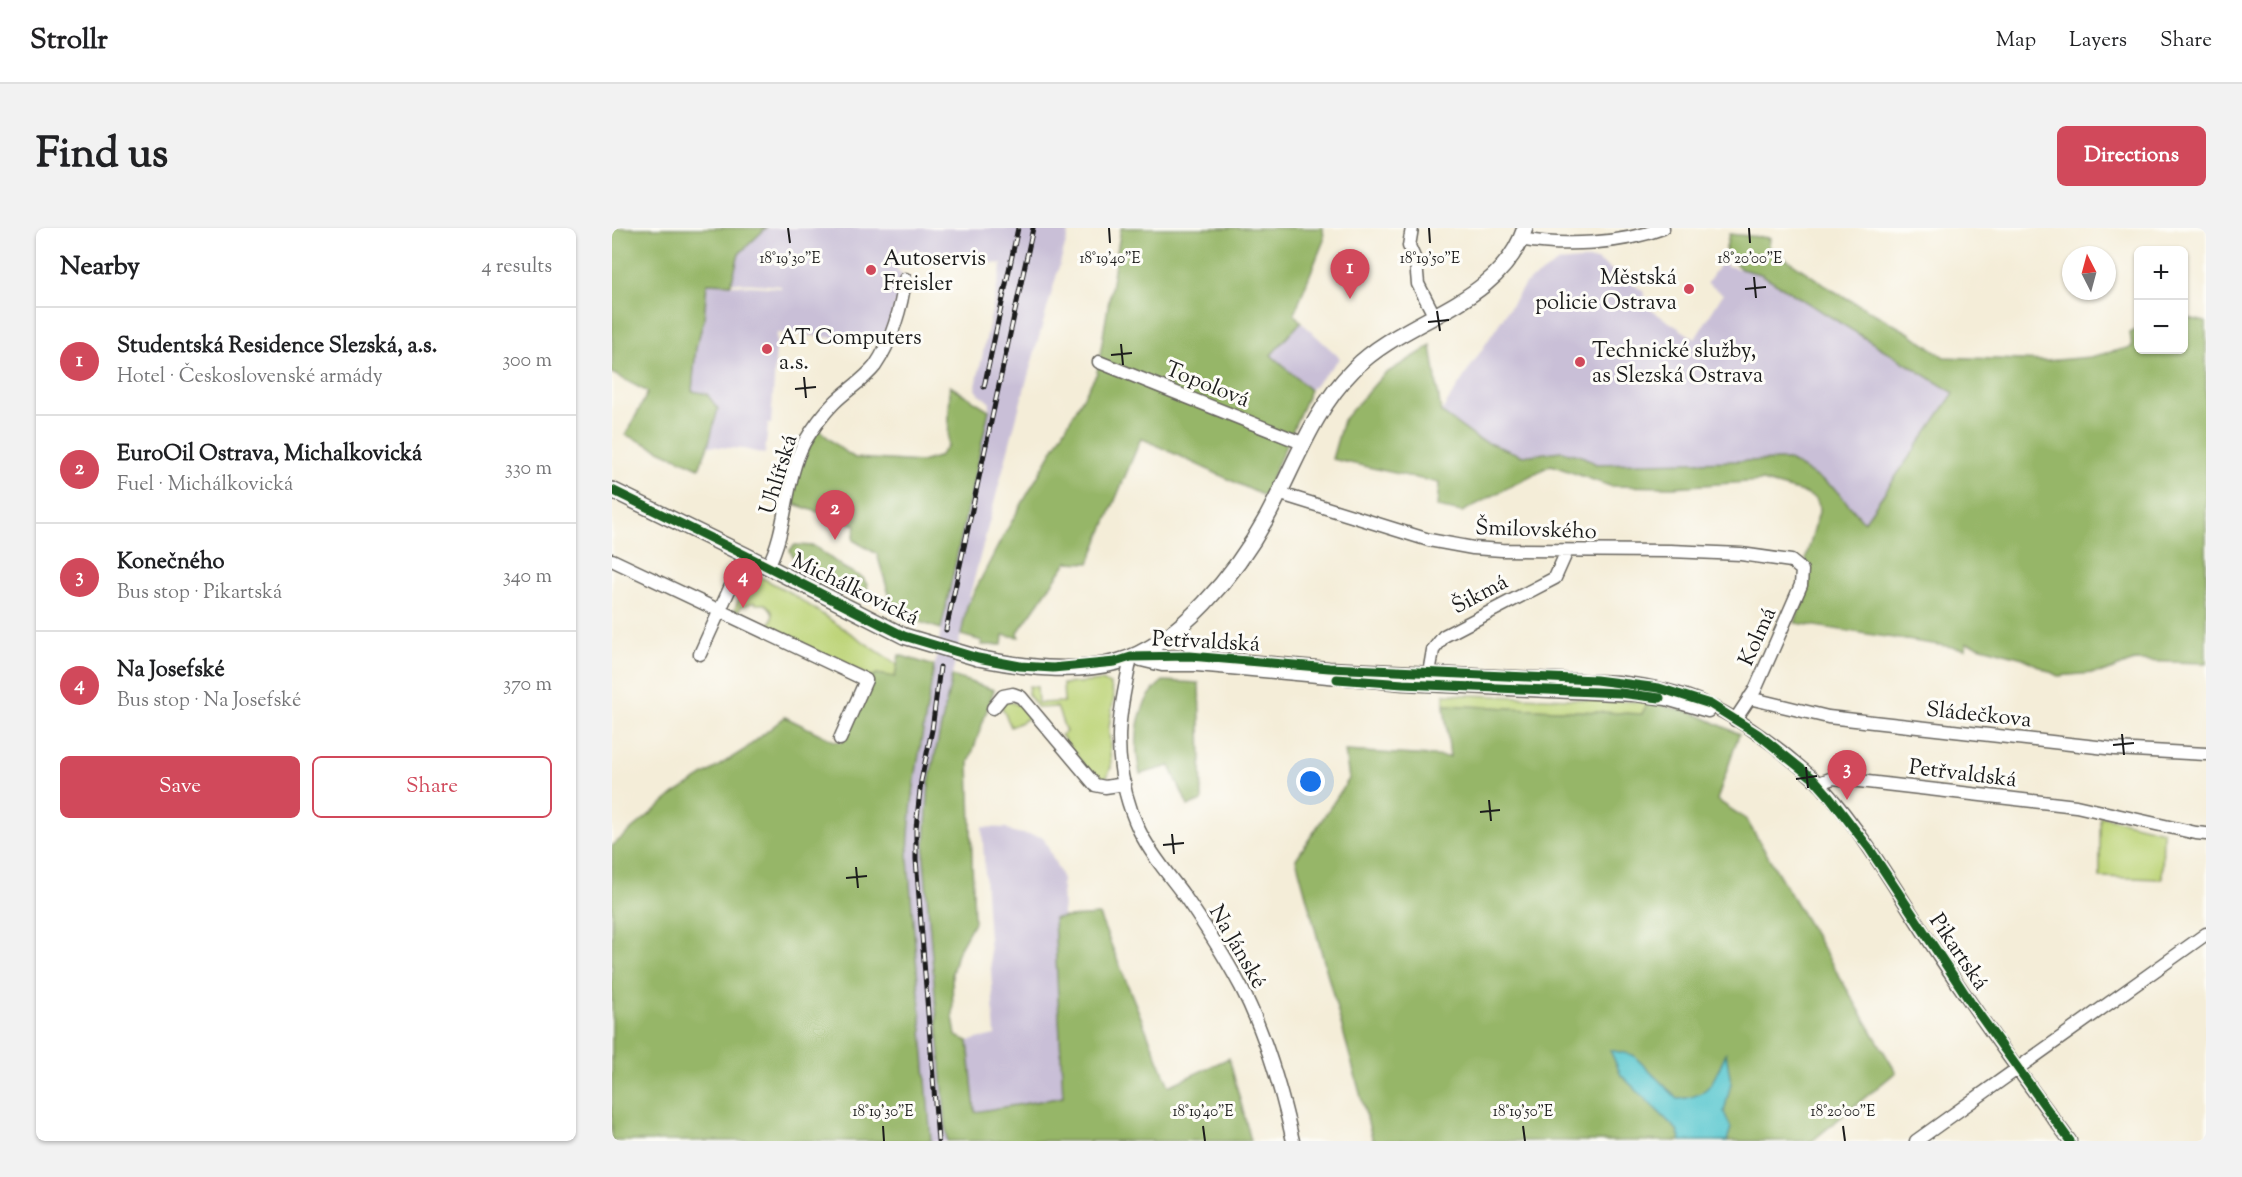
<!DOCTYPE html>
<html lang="en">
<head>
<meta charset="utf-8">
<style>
  :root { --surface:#fff; --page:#f2f2f2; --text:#202124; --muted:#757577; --line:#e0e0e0; --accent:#d1495b }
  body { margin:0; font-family:"Sorts Mill Goudy",serif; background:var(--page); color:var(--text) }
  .controls { position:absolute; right:18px; top:18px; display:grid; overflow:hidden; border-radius:9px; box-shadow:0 2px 4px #0004 }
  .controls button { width:54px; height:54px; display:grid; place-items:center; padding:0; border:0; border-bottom:2px solid var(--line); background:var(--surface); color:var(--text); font:30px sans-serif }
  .compass { position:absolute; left:1450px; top:18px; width:54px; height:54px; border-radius:50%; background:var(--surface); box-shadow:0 2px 4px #0004; rotate:354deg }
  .you { position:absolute; left:699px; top:554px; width:21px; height:21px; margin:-15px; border:4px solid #fff; border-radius:50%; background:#1a73e8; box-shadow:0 0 0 9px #1a73e833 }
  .badge { display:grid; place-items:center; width:39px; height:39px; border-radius:50%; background:var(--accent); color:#fff; font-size:20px; font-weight:700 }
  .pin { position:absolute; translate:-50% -50px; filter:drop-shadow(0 2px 3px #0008) }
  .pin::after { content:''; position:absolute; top:32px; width:21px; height:18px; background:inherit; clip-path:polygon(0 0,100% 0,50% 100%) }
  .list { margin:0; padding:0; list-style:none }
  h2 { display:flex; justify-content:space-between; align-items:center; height:78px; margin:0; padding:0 24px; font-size:26px }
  h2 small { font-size:20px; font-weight:400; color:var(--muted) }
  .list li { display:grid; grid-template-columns:39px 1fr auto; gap:18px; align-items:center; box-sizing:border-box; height:108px; padding:0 24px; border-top:2px solid var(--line) }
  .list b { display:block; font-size:22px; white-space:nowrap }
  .list p { margin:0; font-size:20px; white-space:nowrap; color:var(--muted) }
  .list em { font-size:20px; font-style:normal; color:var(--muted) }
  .actions { display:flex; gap:12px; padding:18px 24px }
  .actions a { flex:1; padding:14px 0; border:2px solid var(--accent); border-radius:9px; text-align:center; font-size:21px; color:var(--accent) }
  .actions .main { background:var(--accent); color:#fff }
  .map { position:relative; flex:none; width:1594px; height:913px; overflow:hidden; border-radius:9px }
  header { display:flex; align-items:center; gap:36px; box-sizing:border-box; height:84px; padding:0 30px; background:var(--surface); border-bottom:2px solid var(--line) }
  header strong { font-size:28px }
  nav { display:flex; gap:33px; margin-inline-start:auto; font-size:21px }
  .intro { display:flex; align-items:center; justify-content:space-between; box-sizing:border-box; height:144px; padding:0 36px }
  h1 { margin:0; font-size:42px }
  .button { padding:15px 27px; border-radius:9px; background:var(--accent); color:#fff; font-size:21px; font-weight:700 }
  main { display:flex; gap:36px; padding:0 36px }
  aside { flex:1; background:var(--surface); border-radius:9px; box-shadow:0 2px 4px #0004 }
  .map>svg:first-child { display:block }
  .industrial { fill:#c9bfd7 }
  .green { fill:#bdd478; stroke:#6c784a; stroke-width:1.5 }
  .forest { fill:#96b668; stroke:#596942; stroke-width:1.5 }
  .water { fill:#59c7cf; stroke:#3a7276; stroke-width:1.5 }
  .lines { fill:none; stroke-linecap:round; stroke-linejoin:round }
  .minor-casing { stroke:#68655e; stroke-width:15 }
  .tertiary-casing { stroke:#68655e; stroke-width:18 }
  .minor { stroke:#fff; stroke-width:12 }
  .tertiary { stroke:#fff; stroke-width:15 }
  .rail-casing { stroke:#1c1c1c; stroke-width:5 }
  .rail { stroke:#fdfcf7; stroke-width:3; stroke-dasharray:9; stroke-linecap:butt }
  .tertiary-bridge-casing { stroke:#68655e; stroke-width:18; stroke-linecap:butt }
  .tertiary-bridge { stroke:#fff; stroke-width:15 }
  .cycleway-casing { stroke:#fdfcf7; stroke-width:13 }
  .cycleway { stroke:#1b5e20; stroke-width:9 }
  .ticks { fill:none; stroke:#1c1c1c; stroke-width:2 }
  .poi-dot { fill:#d1495b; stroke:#fdfcf7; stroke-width:2 }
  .labels { text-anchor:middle; stroke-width:6; stroke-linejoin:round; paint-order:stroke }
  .poi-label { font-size:22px; fill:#1c1c1c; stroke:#fdfcf7; text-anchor:start }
  .street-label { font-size:22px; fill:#1c1c1c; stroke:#fdfcf7 }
  .ticks-label { font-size:15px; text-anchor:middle; fill:#1c1c1c; stroke:#fdfcf7; stroke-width:6; stroke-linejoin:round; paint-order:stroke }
</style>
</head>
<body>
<header>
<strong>Strollr</strong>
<nav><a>Map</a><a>Layers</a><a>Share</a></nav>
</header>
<div class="intro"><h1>Find us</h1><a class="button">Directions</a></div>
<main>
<aside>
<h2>Nearby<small>4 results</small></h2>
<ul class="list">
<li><span class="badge">1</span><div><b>Studentská Residence Slezská, a.s.</b><p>Hotel · Československé armády</p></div><em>300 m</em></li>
<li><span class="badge">2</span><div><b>EuroOil Ostrava, Michalkovická</b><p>Fuel · Michálkovická</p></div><em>330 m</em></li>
<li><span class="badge">3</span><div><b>Konečného</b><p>Bus stop · Pikartská</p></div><em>340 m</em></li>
<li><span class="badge">4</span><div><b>Na Josefské</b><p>Bus stop · Na Josefské</p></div><em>370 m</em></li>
</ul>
<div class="actions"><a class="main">Save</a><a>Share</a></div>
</aside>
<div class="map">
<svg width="1594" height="913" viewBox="0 0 1594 913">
  <rect width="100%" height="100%" fill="#fdfcf7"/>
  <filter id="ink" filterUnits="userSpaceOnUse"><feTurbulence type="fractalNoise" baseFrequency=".0167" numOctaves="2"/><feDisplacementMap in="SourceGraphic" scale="12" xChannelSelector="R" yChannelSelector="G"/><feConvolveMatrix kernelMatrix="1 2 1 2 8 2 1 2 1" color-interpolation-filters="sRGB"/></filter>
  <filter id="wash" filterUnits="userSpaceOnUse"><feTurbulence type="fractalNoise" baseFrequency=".008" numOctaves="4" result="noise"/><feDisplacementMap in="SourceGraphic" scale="24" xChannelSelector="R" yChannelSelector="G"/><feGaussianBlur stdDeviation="1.35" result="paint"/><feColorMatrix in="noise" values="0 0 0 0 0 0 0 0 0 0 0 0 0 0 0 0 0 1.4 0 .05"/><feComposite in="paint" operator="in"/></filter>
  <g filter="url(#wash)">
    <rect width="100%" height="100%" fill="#f4edd8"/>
    <path class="industrial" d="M 154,0 L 458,0 L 410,169 L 355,378 L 317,554 L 312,630 L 335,913 L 319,913 L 298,664 L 296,600 L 301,552 L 310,512 L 329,401 L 377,182 L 378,175 L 363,162 L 390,36 L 312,26 L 312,23 L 288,21 L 285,43 L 290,45 L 285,72 L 270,114 L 165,105 L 159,196 L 156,196 L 153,226 L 132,221 L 96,218 L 106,181 L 80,163 L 84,119 L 92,92 L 95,55 L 169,60 L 169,58 L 119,54 L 127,26 Z
      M 966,32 L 985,32 L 1031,63 L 1036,80 L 1083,111 L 1111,66 L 1095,55 L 1108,36 L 1114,34 L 1115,38 L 1149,46 L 1342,166 L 1252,294 L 1221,260 L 984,236 L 970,228 L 949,223 L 911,228 L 866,211 L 829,184 L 913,56 L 947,34 Z
      M 689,94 L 728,130 L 698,162 L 659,127 Z
      M 370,599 L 395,600 L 399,604 L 431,609 L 450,649 L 451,690 L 442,691 L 451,869 L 363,884 L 356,813 L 383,807 Z"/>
    <path class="green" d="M 131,342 L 140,346 L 141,345 L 177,364 L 286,437 L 283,450 L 265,446 L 259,449 L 154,399 C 163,392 163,382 153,376 L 144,376 L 143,374 L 128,379 L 128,382 L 122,383 L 135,353 L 128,349 Z
      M 490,453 L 498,456 L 502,468 L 497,500 L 499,539 L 495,549 L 486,550 L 480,548 L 449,507 L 454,504 L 445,479 L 426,480 L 416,466 L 417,458 L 425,459 L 426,475 L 452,474 L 451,456 Z
      M 832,466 L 1036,474 L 1030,486 L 832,477 Z
      M 396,473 L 410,478 L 419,489 L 399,499 L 388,475 Z
      M 1488,588 L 1551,603 L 1550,651 L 1488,649 Z"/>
    <path class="forest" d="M 0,0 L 154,0 L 127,26 L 119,56 L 95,55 L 92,92 L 84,119 L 80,163 L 95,166 L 106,181 L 96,218 L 87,240 L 14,207 L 36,164 L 0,145 Z
      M 509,0 L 711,0 L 712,12 L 682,86 L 689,94 L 659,127 L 698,162 L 652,268 L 529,210 L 477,335 L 455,334 L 406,404 L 407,409 L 391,407 L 390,417 L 370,417 L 370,413 L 349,407 L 355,378 L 388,314 L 485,145 Z
      M 1117,6 L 1158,10 L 1157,19 L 1222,63 L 1299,106 L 1332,129 L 1434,133 L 1478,129 L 1520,119 L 1518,105 L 1526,101 L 1526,122 L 1572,122 L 1572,89 L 1594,94 L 1594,435 L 1522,433 L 1493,444 L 1446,448 L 1411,430 L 1355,415 L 1353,421 L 1183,395 L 1197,350 L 1194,330 L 1208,280 L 1204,271 L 1190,264 L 1150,253 L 1061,259 L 998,258 L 939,237 L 850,284 L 825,279 L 827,255 L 720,231 L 731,192 L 771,147 L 819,118 L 829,184 L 866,211 L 911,228 L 949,223 L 970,228 L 984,236 L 1177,232 L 1222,260 L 1252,294 L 1342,165 L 1149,46 L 1129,41 L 1113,25 Z
      M 338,158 L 377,182 L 329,401 L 283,386 L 265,326 L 241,312 L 244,297 L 179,275 L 188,237 L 206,201 L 229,221 L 243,230 L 309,234 L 326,229 L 336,218 Z
      M 183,317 L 202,318 L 232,340 L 251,350 L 255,357 L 256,367 L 239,362 L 183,334 L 178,322 Z
      M 287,427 L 322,438 C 312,503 297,566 296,631 L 319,913 L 0,913 L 0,618 L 62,566 L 132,522 L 173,489 L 222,513 L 230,514 L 259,449 L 265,446 L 283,449 Z
      M 340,448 L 382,462 L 357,534 L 362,694 L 345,725 L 340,745 L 341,789 L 344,808 L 356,813 L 363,884 L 451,869 L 442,690 L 487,687 L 557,858 L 617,830 L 639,913 L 335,913 L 312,630 L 317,554 Z
      M 551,453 L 587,455 L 590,573 L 576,578 L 558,538 L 528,546 C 521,513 523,475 551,453 Z
      M 1036,474 L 1082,485 L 1127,506 L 1105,572 L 1134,591 L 1284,844 L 1200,913 L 761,913 L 684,631 L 737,551 L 733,523 L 838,529 L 832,477 L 1030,486 Z"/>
    <path class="water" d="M 998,822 L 1021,827 L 1066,871 C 1099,869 1102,851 1114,825 L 1119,855 L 1112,884 L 1119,900 L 1115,913 L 1069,913 L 1065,902 L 1009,847 Z"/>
  </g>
  <g filter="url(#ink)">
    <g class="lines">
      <defs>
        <path id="minor" d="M 800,0 L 797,18 L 804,34 L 806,56 L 822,87
          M 908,11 C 952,19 1010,16 1051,0
          M 487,134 L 690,215
          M 666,265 L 817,312 L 861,320 L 890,322 L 1058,323 L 1129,326 L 1179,333 L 1190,342 L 1189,357 L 1143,462 L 1123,492
          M 0,332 L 254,452 L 228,511
          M 156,338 C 176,300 172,253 192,215 C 201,200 210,187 222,175 C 235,162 252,152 263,138 C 279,115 290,78 293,51
          M 574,392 C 568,414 573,419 594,425
          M 88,426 L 133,327
          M 519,429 C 514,456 507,483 507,510 C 507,541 514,574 527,602 C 538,625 556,646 571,666 C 592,696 612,727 629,759 C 654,807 669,860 681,913
          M 523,429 L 578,428 L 717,440 L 1006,454 C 1077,462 1114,480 1170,524 C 1184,536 1199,547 1211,560 C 1256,611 1289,671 1327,728 C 1369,791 1413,852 1458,913
          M 529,432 L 550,437 L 585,437 L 791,456 L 1024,467 L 1054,471 L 1096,483
          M 816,451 L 821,422 L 832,408 L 943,350 L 955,323
          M 1137,470 L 1216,489 L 1503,521 L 1594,526
          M 381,480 L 391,468 L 401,466 L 409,469 L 483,557 L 493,559 L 513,556
          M 1207,555 L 1221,550 L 1464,578 L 1584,605 L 1594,606
          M 1304,913 L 1594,706"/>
        <path id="tertiary" d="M 0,262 L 133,327 L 292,408
          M 366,430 C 410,439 460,446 505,434 C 568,416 625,344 655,289 C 683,238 700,183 742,141 C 794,88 887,78 913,0"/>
      </defs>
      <use href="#minor" class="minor-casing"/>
      <use href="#tertiary" class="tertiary-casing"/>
      <use href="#minor" class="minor"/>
      <use href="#tertiary" class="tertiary"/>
      <defs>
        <path id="rail" d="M 372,159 L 406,0
          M 334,402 L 421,0
          M 326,913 L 304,631 L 304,600 L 309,553 L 320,502 L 328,439"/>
      </defs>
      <use href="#rail" class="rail-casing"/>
      <use href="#rail" class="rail"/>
      <defs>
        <path id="tertiary-bridge" d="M 292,408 L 366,430"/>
      </defs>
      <use href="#tertiary-bridge" class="tertiary-bridge-casing"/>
      <use href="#tertiary-bridge" class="tertiary-bridge"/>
      <defs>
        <path id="cycleway" d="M 0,262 L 133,327 L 292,408 L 366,430 L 408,438 L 441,440 L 503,434 L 519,429 L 578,428 L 717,440 L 984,452 L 1047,460 L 1098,476 L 1146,506 L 1202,551 L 1217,568 L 1257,620 L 1359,775 L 1458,913
          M 725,451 L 791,456 L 1008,465 L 1048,470"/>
      </defs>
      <use href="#cycleway" class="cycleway-casing"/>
      <use href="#cycleway" class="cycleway"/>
    </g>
  </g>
  <path class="ticks" d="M 176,0 L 178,15M 497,0 L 498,15M 817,0 L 818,15M 1137,0 L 1138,15M 1142,49 L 1144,70M 1133,61 L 1154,59M 825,83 L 828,103M 816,94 L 837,92M 509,116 L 511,137M 499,127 L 520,125M 192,149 L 194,170M 183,161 L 204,159M 1510,506 L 1512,527M 1501,517 L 1522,515M 1194,539 L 1196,560M 1184,551 L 1205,548M 877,572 L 879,593M 868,584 L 888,582M 560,606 L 562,626M 551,617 L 572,615M 244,639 L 246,660M 234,650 L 255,648M 271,898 L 272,913M 591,898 L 593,913M 911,898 L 913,913M 1231,898 L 1233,913"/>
  <g class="poi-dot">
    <circle cx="259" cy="42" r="6"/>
    <circle cx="1077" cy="61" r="6"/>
    <circle cx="155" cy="121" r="6"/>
    <circle cx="968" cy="134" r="6"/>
  </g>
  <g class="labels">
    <g class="poi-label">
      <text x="271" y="37">Autoservis<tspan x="271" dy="25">Freisler</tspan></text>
      <text x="1065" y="56" text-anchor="end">Městská<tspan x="1065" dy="25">policie Ostrava</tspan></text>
      <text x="167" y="116">AT Computers<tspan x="167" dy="25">a.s.</tspan></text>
      <text x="980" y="129">Technické služby,<tspan x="980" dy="25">as Slezská Ostrava</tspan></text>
    </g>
    <g class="street-label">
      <text transform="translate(596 155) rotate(22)" y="8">Topolová</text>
      <text transform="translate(165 246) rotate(-73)" y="8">Uhlířská</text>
      <text transform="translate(924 300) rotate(2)" y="8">Šmilovského</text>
      <text transform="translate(244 360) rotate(26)" y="8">Michálkovická</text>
      <text transform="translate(867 365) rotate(-28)" y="8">Šikmá</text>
      <text transform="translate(1144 408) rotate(-66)" y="8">Kolmá</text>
      <text transform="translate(594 412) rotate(3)" y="8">Petřvaldská</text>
      <text transform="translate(1367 485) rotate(6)" y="8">Sládečkova</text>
      <text transform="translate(1351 544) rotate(7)" y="8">Petřvaldská</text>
      <text transform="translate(627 718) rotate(60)" y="8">Na Jánské</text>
      <text transform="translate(1348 723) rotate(56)" y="8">Pikartská</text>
    </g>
  </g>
  <g class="ticks-label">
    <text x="178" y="35">18°19'30"E</text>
    <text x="498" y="35">18°19'40"E</text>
    <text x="818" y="35">18°19'50"E</text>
    <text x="1138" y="35">18°20'00"E</text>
    <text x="271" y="888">18°19'30"E</text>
    <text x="591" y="888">18°19'40"E</text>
    <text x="911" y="888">18°19'50"E</text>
    <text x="1231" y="888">18°20'00"E</text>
  </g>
</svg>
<div class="controls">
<button>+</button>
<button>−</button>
</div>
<svg class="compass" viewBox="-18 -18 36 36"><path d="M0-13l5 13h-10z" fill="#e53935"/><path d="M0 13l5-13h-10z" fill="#757577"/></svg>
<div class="you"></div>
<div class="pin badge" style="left:738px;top:71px">1</div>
<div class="pin badge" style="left:223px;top:312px">2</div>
<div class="pin badge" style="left:1235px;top:572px">3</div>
<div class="pin badge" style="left:131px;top:380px">4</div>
</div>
</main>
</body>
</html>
